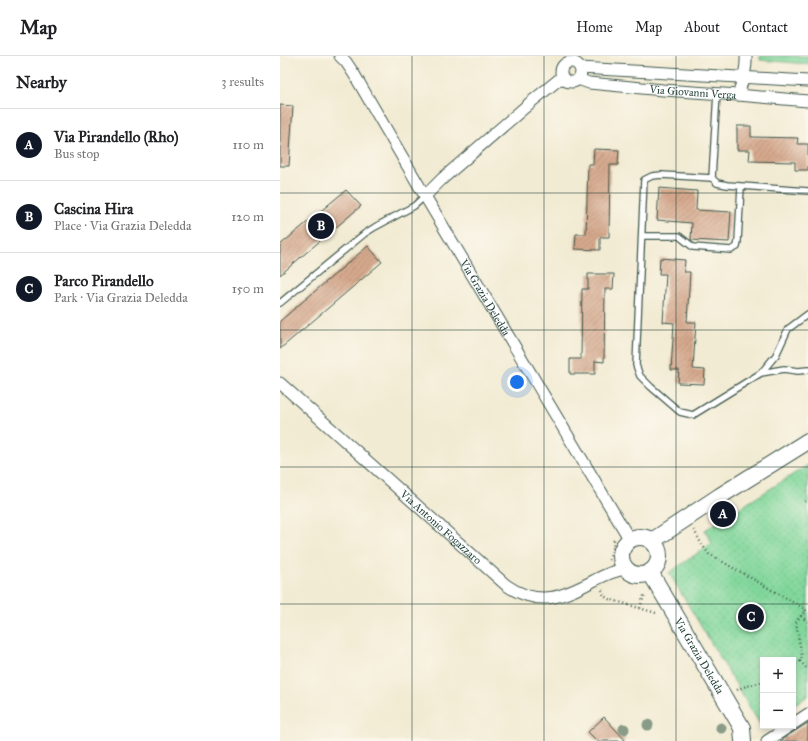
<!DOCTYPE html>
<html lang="en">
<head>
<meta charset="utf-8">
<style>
  :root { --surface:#fff; --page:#f2f2f2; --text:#202124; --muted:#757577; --line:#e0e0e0; --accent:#111827 }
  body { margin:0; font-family:"IM FELL Great Primer",serif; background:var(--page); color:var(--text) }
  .controls { position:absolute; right:12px; bottom:12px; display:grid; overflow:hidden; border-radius:0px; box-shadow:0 2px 6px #0003 }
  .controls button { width:36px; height:36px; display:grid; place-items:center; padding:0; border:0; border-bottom:1px solid var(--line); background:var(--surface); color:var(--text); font:20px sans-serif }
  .you { position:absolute; left:237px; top:326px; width:14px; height:14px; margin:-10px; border:3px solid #fff; border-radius:50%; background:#1a73e8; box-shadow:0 0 0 6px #1a73e833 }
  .badge { display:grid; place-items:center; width:26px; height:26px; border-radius:50%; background:var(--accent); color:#fff; font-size:13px; font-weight:700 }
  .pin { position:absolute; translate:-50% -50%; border:2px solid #fff; box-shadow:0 1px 4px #0006 }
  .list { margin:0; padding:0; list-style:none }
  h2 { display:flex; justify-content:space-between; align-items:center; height:52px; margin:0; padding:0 16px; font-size:17px }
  h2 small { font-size:13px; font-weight:400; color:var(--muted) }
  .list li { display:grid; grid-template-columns:26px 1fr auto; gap:12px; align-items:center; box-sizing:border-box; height:72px; padding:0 16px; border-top:1px solid var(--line) }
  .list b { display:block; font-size:15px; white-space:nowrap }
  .list p { margin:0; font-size:13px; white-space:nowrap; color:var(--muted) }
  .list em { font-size:13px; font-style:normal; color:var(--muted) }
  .map { position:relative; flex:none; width:528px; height:685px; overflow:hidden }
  header { display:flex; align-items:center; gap:24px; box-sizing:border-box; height:56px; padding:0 20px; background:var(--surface); border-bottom:1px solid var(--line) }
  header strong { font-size:19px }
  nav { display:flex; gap:22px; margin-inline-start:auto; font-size:14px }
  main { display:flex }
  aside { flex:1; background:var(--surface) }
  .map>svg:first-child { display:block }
  .green { fill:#81d79b; stroke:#508a68 }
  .park { fill:url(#park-dots); stroke:#508a68 }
  .building { fill:url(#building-hatch) }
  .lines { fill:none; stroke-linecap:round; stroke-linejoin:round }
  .lane-casing { stroke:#3f574c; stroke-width:8 }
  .street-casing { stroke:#3f574c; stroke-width:13 }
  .secondary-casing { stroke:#3f574c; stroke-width:18 }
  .path { stroke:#3f574c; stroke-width:2.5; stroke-dasharray:1 3; stroke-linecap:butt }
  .lane { stroke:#fff; stroke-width:5.5 }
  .street { stroke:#fff; stroke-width:11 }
  .secondary { stroke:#fff; stroke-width:16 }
  .tree { fill:#899c87 }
  .grid { fill:none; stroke:#1f3d34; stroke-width:1; stroke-opacity:0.55 }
  .labels { text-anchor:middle; stroke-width:4; stroke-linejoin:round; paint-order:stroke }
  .street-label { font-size:11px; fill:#1f3d34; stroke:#fbf7ec }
</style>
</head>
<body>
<header>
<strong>Map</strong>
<nav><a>Home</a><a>Map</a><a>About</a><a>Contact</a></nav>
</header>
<main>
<aside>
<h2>Nearby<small>3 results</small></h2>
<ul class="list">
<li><span class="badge">A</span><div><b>Via Pirandello (Rho)</b><p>Bus stop</p></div><em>110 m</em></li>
<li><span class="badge">B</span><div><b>Cascina Hira</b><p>Place · Via Grazia Deledda</p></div><em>120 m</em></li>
<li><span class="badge">C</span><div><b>Parco Pirandello</b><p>Park · Via Grazia Deledda</p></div><em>150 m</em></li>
</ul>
</aside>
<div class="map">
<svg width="528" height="685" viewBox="0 0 528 685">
  <defs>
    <pattern id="park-dots" width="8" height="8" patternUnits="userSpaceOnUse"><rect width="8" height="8" fill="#81d79b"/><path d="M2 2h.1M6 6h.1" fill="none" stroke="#6fb986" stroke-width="1.8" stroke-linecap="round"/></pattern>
    <pattern id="building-hatch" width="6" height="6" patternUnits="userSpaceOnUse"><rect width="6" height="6" fill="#d6a98d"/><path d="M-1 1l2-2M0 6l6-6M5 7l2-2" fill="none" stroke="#ad8b74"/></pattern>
  </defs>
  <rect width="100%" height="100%" fill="#fbf7ec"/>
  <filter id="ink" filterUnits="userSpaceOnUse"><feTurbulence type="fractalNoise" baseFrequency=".025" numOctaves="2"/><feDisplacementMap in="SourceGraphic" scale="8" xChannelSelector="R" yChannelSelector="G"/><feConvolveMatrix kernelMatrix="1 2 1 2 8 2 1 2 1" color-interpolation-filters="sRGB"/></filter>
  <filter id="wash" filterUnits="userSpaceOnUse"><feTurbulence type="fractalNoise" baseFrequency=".012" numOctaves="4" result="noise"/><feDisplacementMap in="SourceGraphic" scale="16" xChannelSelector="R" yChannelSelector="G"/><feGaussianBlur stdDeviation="0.9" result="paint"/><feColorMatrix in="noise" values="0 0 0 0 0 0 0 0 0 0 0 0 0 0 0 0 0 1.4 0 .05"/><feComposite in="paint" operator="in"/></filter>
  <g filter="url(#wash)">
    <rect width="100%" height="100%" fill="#f2ebd3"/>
    <path class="green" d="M 480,0 L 528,0 L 528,8 L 480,4 Z"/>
    <path class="park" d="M 528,409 L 528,640 L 513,649 L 513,604 L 483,604 L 483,669 L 481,670 L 389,517 L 432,487 L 425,474 Z"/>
    <g id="blocks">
      <path class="building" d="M 0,49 L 13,50 L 9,110 L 0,110 Z
        M 457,70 L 471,70 L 471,81 L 518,82 L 517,88 L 528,88 L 528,114 L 515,114 L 515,106 L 469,105 L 470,94 L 457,94 Z
        M 314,93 L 339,94 L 338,109 L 330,109 L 329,181 L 320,181 L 320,194 L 295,193 L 296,178 L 306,178 L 308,108 L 313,108 Z
        M 379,132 L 417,135 L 416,154 L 451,156 L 449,186 L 411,184 L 412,167 L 377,164 Z
        M 66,134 L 81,150 L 0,219 L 0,189 Z
        M 88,190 L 102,206 L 0,293 L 0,265 Z
        M 380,202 L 405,204 L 404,216 L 410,216 L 407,266 L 416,266 L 413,313 L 425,314 L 424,328 L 398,327 L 399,314 L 391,314 L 394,267 L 383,266 L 386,218 L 379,218 Z
        M 308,218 L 334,218 L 333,233 L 325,233 L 324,306 L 315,305 L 315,318 L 290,318 L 290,303 L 301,303 L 302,233 L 308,233 Z
        M 324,661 L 346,685 L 317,685 L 308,676 Z
        M 528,667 L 528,685 L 500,685 L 515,675 Z"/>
    </g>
  </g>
  <g filter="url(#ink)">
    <use href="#blocks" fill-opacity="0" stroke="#3f574c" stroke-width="1"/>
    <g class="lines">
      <defs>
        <path id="lane" d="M 437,37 L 432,122 L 382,119 L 372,120 L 364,124 L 356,309 L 360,320 L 371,331 L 400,356 L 413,359 L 481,317 L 496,299 L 508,273 L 528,258
          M 432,122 L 437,127 L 447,129 L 528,135
          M 362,180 L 399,180 L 413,191 L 451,194 L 457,191 L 458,185 L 461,131
          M 0,247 L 84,178 L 95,171 L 134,150 L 145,140
          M 481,317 L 504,313 L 518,315 L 528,314"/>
        <g id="street">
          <path id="s1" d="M 60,0 L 66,6 L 74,18 L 145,140 L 350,484"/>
          <circle cx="291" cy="16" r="10"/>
          <path d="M 300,12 L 528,25"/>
          <path id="s2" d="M 298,23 L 309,27 L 383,34 L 458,39 L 528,45"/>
          <path d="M 458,39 C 462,26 467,14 466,0"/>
          <path d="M 145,140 L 162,123 L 251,46 L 282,21"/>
          <path id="s3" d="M 0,327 L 226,529 C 259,552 283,541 315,524 C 325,519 335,514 346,513"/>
          <path d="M 513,668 L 528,658"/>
          <path d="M 487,685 L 510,670"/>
        </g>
        <g id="secondary">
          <circle cx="360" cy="500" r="19"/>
          <path d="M 372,485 L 440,440 L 528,385"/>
          <path id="s4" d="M 370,516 L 458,665 L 462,672 L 463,685"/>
        </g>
      </defs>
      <use href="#lane" class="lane-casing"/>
      <use href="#street" class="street-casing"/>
      <use href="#secondary" class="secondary-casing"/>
      <path class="path" d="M 525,446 L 528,444
        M 414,474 L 422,489 L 429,498 L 525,553 L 526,555 L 519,562 L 516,567 L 522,601 L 520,605 L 513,609
        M 329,504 L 333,493 L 334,482
        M 322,534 L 324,540 L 329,543 L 376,557
        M 360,552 L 365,537
        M 521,560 L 528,566
        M 520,605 L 528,614
        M 457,634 L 463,631 L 483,626"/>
      <use href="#lane" class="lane"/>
      <use href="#street" class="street"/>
      <use href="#secondary" class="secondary"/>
    </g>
    <g class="tree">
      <circle cx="368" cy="669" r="5.5"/>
      <circle cx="441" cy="672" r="5.5"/>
      <circle cx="344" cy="673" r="5.5"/>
    </g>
  </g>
  <path class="grid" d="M 132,0 L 132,685M 264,0 L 264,685M 396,0 L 396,685M 0,137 L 528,137M 0,274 L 528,274M 0,411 L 528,411M 0,548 L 528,548"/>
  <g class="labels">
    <g class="street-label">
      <text dy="4" stroke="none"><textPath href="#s2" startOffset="116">Via Giovanni Verga</textPath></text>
      <text dy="4" stroke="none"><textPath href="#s1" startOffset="282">Via Grazia Deledda</textPath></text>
      <text dy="4" stroke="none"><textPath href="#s3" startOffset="216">Via Antonio Fogazzaro</textPath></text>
      <text dy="4" stroke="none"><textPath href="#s4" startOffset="97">Via Grazia Deledda</textPath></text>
    </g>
  </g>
</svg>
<div class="controls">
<button>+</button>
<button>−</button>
</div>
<div class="you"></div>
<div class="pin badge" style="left:443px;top:458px">A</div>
<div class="pin badge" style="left:41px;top:170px">B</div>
<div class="pin badge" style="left:471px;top:561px">C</div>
</div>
</main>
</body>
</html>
